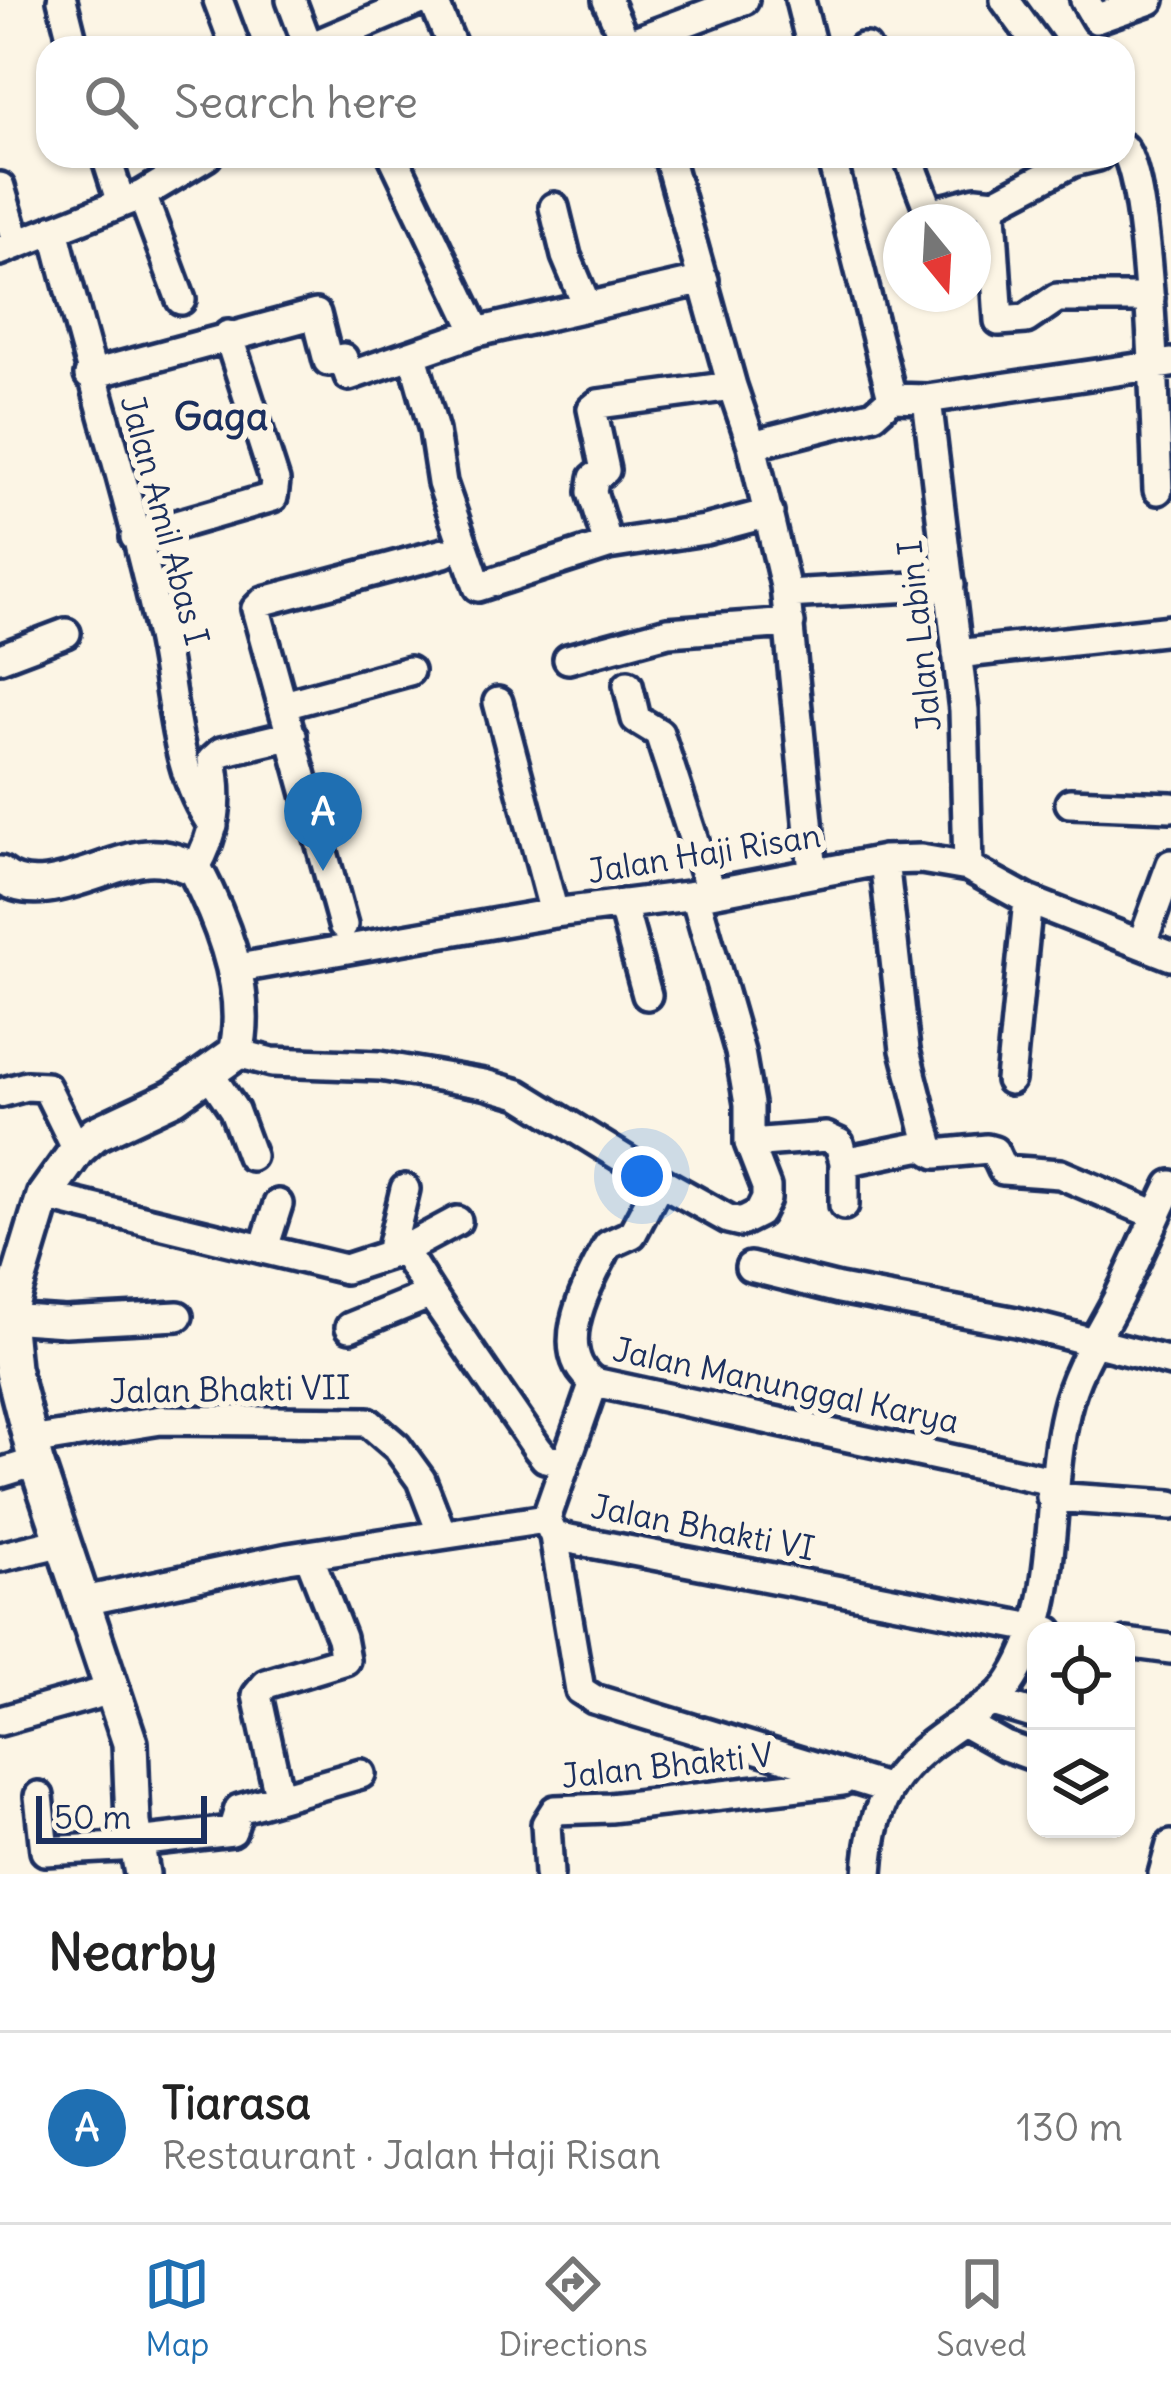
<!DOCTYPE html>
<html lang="en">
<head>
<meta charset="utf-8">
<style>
  :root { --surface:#fff; --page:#f2f2f2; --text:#222; --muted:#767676; --line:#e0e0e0; --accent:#1f6fb2 }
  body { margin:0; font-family:Delius,sans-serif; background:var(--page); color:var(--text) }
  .controls { position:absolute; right:36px; bottom:36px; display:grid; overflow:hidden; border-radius:24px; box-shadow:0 3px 9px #0004 }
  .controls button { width:108px; height:108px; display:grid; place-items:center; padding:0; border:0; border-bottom:3px solid var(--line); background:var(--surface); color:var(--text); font:60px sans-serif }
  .compass { position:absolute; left:883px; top:204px; width:108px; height:108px; border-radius:50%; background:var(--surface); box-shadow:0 3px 9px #0004; rotate:162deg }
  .scale { position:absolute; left:36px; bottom:30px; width:171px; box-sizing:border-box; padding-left:12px; border:6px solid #1b2f5e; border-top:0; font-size:33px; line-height:42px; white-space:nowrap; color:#1b2f5e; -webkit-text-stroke:9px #fcf5e5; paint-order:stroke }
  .you { position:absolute; left:642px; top:1176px; width:42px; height:42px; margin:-30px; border:9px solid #fff; border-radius:50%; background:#1a73e8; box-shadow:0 0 0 18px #1a73e833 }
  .badge { display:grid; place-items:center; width:78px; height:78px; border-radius:50%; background:var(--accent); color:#fff; font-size:39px; font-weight:700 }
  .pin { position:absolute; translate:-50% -99px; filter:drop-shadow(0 3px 6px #0008) }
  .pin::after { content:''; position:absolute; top:63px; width:42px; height:36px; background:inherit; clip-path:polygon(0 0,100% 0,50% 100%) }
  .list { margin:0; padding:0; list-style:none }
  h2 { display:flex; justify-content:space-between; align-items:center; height:156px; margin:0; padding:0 48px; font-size:51px }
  h2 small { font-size:39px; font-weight:400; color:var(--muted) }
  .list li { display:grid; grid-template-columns:78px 1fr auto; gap:36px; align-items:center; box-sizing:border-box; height:192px; padding:0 48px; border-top:3px solid var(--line) }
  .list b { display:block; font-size:45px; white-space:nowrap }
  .list p { margin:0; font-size:39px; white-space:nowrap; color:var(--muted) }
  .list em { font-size:39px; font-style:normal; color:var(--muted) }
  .icon { flex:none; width:66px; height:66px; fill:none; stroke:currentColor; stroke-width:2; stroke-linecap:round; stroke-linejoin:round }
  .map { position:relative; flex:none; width:1171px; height:1874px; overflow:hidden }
  .search { position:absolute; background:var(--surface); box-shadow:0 3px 9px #0004; left:36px; right:36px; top:36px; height:132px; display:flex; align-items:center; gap:30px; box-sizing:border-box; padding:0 42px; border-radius:36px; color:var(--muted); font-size:45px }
  .sheet { height:348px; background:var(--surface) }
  nav { display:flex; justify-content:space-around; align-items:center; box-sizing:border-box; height:168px; border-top:3px solid var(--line); background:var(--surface); font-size:33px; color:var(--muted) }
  nav a { display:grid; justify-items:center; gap:6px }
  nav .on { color:var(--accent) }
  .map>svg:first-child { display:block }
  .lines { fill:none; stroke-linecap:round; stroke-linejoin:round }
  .minor-casing { stroke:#1b2f5e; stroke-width:36 }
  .tertiary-casing { stroke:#1b2f5e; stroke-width:42 }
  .minor { stroke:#fcf5e5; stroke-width:27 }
  .tertiary { stroke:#fcf5e5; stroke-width:33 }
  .labels { text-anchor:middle; stroke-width:12; stroke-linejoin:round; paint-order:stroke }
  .street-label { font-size:33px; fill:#1b2f5e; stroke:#fcf5e5 }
  .quarter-label { font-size:39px; font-weight:bold; fill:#1b2f5e; stroke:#fcf5e5 }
</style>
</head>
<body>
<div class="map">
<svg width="1171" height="1874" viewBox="0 0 1171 1874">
  <rect width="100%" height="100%" fill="#fcf5e5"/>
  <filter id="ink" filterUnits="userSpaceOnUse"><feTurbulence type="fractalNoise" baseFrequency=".00833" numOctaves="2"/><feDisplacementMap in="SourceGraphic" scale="24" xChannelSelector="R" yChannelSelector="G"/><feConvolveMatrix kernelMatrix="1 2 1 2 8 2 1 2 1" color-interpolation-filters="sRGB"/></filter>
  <g filter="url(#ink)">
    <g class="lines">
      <defs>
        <path id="minor" d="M 62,0 L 74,48
          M 218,0 L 236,48
          M 291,0 L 309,48
          M 433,0 L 453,48
          M 607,0 L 628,48
          M 800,0 L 812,48
          M 1005,0 L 1040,48
          M 1085,0 L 1096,19 L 1150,0
          M 627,44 L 744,0
          M 308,48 L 421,0
          M 862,48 L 866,48
          M 1123,148 C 1152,183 1155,431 1158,490
          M 106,156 L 121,203
          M 393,156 L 477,332
          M 668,156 L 732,386 L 752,445 L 785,586 L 813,872
          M 831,156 L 892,398
          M 908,156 L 930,213 L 976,201 L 995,203
          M 1098,156 L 1073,162 L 995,203 L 992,213 L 999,321 L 1026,319 L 1057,298 L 1150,298
          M 0,187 L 17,244
          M 142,195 L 181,300
          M 554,207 L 566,256 L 587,306
          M 54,229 C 87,364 130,496 160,632 C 175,697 173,771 213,826
          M 0,251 L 142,195 L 207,156
          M 413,356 L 434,431 L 442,483 L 478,587 L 608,545 L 705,530 L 769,513
          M 89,375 L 316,314 L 328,361 L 343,358 L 349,376 L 477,332 L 704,280
          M 927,399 L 964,710 L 968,867
          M 752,445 L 874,414 L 892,398 L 927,399 L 1171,363
          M 135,537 L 273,497 L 275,481 L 228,335
          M 608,545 L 592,492 L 594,478 L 605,470 L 592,409 L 598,404 L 732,386
          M 786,594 L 950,585
          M 957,654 L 1171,630
          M 0,658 L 66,633
          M 568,659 L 668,632 L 790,623
          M 628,685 L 636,719 L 659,733 L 711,893
          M 498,702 L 554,913
          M 284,705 L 409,671
          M 1070,803 L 1171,807
          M 884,860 L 905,1050 L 931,1151 L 936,1154 L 987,1149 L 994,1151 L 1003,1170 L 1060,1174 L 1156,1215
          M 195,869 C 216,833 220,801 212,760 L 221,752 L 292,735
          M 622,904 L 647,995
          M 343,925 L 256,609 L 264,601 L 444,553
          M 1142,943 L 1171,864
          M 233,969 L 554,913 L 711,893 L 884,860 L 921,859 L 968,867 L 1028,900 L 1171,956
          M 236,1053 L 272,1062 L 380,1066 L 484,1084 L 519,1094 L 660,1181 L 728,1219 L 741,1222 L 759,1213 L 766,1199 L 766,1187 L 749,1143 L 749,1104 L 740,1052 L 695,895
          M 209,1073 L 234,1110 L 251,1156
          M 1010,1080 L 1028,900
          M 0,1093 L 26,1086 L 46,1087 L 77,1150
          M 749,1143 L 826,1137 L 839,1143 L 844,1162 L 927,1145
          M 844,1162 L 844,1205
          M 660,1181 L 632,1234 L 608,1245 C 590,1281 548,1350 594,1382 L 1052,1481
          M 44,1196 L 345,1269 L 403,1250 L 392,1244 L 405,1189
          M 264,1248 L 278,1204
          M 750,1267 L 839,1289 L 1016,1322 L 1171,1362
          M 431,1294 L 403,1250 L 457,1221
          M 7,1318 L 65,1322 L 178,1316
          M 350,1327 L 431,1294 L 537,1448 L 545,1458 L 565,1463
          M 30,1441 L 161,1420 L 368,1422 L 397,1447 L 421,1480 L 442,1534
          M 0,1473 L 36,1462
          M 1051,1497 L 1171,1505
          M 546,1519 L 554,1536 L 1049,1631
          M 546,1519 L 594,1382
          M 554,1536 L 580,1690 L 594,1699 L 886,1788
          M 0,1557 L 63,1542
          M 84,1601 L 288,1558 L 546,1519
          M 1126,1643 L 1171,1649
          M 992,1702 L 1036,1715
          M 0,1721 L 115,1689
          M 962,1722 L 1005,1746 L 1036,1757
          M 39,1796 L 45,1851 L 137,1846
          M 279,1796 L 257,1695 L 266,1684 L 345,1660 L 341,1638 L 309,1556
          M 137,1842 L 232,1831 L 239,1809 L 361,1774
          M 549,1874 L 546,1824 L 555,1810 L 610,1808 L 842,1781
          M 868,1874 C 873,1792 898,1764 965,1720 C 982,1708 1002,1697 1013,1678 C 1062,1600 1045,1496 1066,1410 C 1076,1367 1101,1332 1120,1294 C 1138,1258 1153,1221 1171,1185
          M 1163,1874 L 1171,1845"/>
        <path id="tertiary" d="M 0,874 C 36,905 100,866 139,859 C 160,855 176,861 195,869 C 222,921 251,994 236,1053 L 174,1097 L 95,1134 L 77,1150 L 44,1196 L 7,1318 L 12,1368 L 36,1462 L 130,1743 L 133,1823 L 142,1874"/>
      </defs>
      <use href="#minor" class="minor-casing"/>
      <use href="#tertiary" class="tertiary-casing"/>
      <use href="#minor" class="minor"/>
      <use href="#tertiary" class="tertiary"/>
    </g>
  </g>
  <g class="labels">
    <g class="street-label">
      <text transform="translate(165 520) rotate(75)" y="12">Jalan Amil Abas I</text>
      <text transform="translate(919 636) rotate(-96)" y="12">Jalan Labin I</text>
      <text transform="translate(704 853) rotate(-9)" y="12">Jalan Haji Risan</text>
      <text transform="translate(786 1385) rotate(12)" y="12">Jalan Manunggal Karya</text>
      <text transform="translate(230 1389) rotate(-1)" y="12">Jalan Bhakti VII</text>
      <text transform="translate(703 1527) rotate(11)" y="12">Jalan Bhakti VI</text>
      <text transform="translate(667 1765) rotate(-6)" y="12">Jalan Bhakti V</text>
    </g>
    <g class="quarter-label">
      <text x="221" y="430">Gaga</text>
    </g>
  </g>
</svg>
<div class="controls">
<button><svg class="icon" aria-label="locate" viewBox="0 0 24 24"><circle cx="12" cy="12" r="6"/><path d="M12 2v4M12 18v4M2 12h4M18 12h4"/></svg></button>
<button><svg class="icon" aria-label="layers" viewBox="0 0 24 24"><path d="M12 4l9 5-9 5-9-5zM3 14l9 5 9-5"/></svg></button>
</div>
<svg class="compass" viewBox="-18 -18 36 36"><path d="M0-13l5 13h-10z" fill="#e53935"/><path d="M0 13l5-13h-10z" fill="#767676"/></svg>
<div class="scale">50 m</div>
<div class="you"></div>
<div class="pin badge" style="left:323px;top:871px">A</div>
<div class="search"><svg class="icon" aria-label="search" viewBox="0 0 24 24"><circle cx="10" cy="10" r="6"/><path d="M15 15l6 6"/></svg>Search here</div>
</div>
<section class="sheet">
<h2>Nearby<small></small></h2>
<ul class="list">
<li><span class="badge">A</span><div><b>Tiarasa</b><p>Restaurant · Jalan Haji Risan</p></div><em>130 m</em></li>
</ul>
</section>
<nav>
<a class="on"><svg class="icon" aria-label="map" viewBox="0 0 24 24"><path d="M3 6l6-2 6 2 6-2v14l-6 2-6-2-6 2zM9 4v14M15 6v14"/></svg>Map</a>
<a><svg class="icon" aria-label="directions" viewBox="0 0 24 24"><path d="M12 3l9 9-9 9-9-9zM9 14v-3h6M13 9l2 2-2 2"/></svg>Directions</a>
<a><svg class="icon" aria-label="saved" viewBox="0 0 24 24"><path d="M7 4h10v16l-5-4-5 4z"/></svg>Saved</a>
</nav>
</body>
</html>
